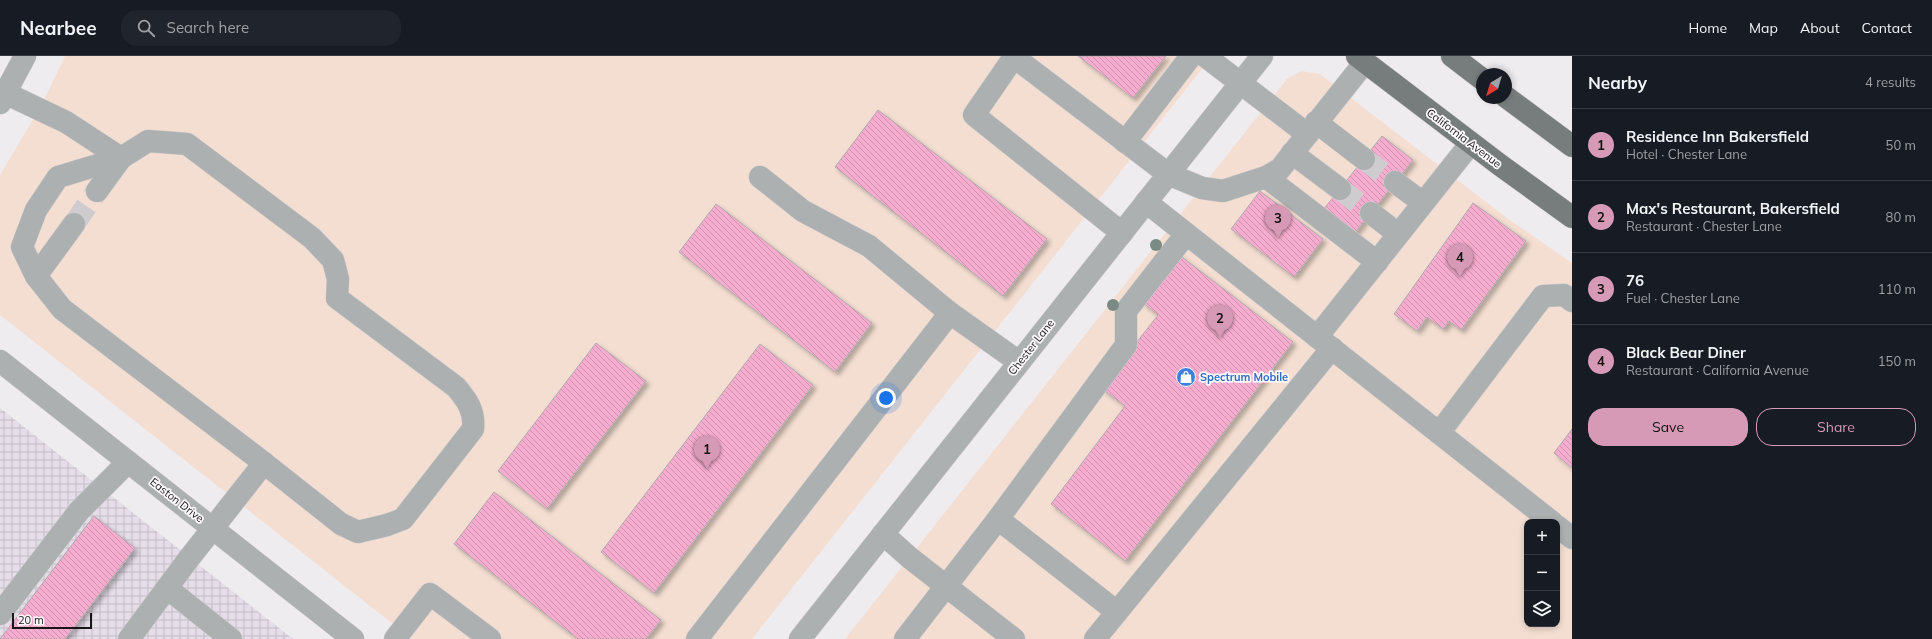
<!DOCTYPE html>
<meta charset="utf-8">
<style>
body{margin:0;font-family:Mulish,sans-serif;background:#20242c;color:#f1f3f6}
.controls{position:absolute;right:12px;bottom:12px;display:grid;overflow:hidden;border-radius:8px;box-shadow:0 2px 6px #0003}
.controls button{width:36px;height:36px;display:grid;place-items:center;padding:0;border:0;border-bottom:1px solid #363941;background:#171b24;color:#f1f3f6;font:20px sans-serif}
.compass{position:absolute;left:1476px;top:12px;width:36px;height:36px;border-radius:50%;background:#171b24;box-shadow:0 2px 6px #0003;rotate:218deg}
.scale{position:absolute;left:12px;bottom:10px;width:80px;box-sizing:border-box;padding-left:4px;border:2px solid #171618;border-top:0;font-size:11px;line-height:14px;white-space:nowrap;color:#171618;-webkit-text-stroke:3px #fcf9fd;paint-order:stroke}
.you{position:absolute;left:886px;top:342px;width:14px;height:14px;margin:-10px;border:3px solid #fff;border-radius:50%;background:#1a73e8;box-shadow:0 0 0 6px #1a73e833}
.badge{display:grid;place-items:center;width:26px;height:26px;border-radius:50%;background:#d69ab7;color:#111;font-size:13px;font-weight:700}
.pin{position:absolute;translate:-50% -33px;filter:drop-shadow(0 1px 2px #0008)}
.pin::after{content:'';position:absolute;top:21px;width:14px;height:12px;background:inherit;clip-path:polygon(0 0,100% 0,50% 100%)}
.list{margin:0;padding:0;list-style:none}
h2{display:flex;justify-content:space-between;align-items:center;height:52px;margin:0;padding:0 16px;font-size:17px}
h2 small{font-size:13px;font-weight:400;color:#9ea1a6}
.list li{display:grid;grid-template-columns:26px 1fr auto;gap:12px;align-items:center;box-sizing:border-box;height:72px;padding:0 16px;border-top:1px solid #363941}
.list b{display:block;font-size:15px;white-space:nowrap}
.list p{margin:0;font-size:13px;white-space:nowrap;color:#9ea1a6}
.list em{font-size:13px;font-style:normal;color:#9ea1a6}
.actions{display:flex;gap:8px;padding:12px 16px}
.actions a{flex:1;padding:9px 0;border:1px solid #d69ab7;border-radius:16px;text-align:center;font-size:14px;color:#d69ab7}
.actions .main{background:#d69ab7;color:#111}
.icon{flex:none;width:22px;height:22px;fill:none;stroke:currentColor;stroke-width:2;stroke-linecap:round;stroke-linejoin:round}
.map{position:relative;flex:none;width:1572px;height:583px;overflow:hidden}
header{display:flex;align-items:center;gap:24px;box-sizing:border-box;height:56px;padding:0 20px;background:#171b24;border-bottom:1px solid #363941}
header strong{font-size:19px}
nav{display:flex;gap:22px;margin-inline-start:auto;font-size:14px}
.search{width:280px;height:36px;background:#20242c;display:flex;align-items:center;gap:10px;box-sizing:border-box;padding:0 14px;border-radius:16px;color:#9ea1a6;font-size:15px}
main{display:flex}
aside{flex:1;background:#171b24}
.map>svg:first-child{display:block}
.commercial{fill:#f4ded1;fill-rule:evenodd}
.industrial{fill:url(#industrial-grid)}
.building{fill:url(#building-back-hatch);stroke:#b0abad;filter:url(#shadow)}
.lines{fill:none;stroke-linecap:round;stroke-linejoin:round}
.minor-tunnel{stroke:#cfccd0;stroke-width:22;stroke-dasharray:22 11;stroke-linecap:butt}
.minor-casing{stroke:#cccacd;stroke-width:23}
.major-casing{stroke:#cccacd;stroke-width:23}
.minor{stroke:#adb0b0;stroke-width:22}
.major{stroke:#777c7d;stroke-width:22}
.tree{fill:#798b84}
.labels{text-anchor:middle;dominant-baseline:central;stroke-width:3.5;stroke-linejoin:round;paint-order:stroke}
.street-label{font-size:11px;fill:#171618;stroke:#fcf9fd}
.shop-label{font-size:11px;font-weight:bold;fill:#366cbe;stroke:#fcf9fd;text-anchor:start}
</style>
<header>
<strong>Nearbee</strong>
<div class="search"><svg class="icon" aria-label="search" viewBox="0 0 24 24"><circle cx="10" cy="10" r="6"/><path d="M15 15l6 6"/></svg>Search here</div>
<nav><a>Home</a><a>Map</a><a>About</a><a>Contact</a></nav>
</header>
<main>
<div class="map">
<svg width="1572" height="583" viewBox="0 0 1572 583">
<defs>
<pattern id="industrial-grid" width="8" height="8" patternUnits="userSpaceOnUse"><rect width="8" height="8" fill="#e5dde8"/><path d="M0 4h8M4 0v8" fill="none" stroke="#c4bdc6"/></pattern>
<pattern id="building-back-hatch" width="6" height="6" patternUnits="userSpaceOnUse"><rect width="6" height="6" fill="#f6accf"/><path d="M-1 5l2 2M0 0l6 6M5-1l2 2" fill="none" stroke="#d293b1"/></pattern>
<filter id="shadow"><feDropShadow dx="3.5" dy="3.5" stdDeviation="2" flood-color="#0004"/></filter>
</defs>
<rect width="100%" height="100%" fill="#efecf0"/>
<g class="commercial">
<path d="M65 0H1212L752 583H412L0 259V119L41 50Z"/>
<path d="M1301 15 1320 18 1507 162 1572 207V583H845L1287 23ZM1527 466H1557V568H1527Z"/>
</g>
<path class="industrial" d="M0 352 293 583H0Z"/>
<g class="building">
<path d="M1078 0H1166L1133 42Z"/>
<path d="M878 54 1047 183 1003 240 835 111Z"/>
<path d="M1382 80 1413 104 1354 178 1323 154Z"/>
<path d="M1260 135 1323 183 1294 221 1231 173Z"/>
<path d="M1473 147 1526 185 1461 274 1449 265 1443 273 1427 261 1417 275 1394 258Z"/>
<path d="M716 148 872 267 835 316 679 196Z"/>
<path d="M1178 198 1293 286 1125 505 1051 448 1125 350 1101 332 1158 259 1142 246Z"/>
<path d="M596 287 646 325 547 453 498 415Z"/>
<path d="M760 288 813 329 654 537 601 496Z"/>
<path d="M1572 373V412L1554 397Z"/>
<path d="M494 436 661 564 646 583H578L454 488Z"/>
<path d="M94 460 135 492 65 583H0Z"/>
</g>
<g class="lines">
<g class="minor-tunnel">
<path d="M1364 103 1395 126"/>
<path d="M1340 133 1371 157"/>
<path d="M74 168 97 135"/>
</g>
<g class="minor-casing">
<g id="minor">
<path d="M1205 0 1307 78"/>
<path d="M5 37 66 66 121 102"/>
<path d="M0 47 25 0"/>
<path d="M1316 66 1364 103"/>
<path d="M148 85 187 88 312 182 333 204 338 223 337 242 456 331C467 344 475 355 473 373L403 463 387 469 358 476 341 468 264 407 62 253 36 220 22 191 36 154 58 121 121 102Z"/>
<path d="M1125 86 1191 0"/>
<path d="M1292 97 1340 133"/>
<path d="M760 121 803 155 869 190 950 257"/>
<path d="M1266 121 1377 206"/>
<path d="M1395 126 1423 147"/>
<path d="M97 135 121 102"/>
<path d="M1146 146 1552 466"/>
<path d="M1371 157 1398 178"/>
<path d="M1122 177 974 59 1014 1 1168 118 1202 132 1223 135 1266 121 1280 113 1365 6"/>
<path d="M36 220 74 168"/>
<path d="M1317 281 1471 87"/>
<path d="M0 305 353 583"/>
<path d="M1439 377 1543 240 1564 239 1572 245"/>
<path d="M998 463 1126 289V255L1186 178"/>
<path d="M1557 470 1572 482"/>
<path d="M883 478 910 502 1014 583"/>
<path d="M167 532 231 583"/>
<path d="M0 558 79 455 128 406"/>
<path d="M129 583 187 505 264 407"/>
<path d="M395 583 430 538 490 583"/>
<path d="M697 583 950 257 1019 306"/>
<path d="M800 583 1262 0"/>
<path d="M905 583 998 463 1117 556"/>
<path d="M1095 583 1332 292"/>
</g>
</g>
<g class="major-casing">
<g id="major">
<path d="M1357 0 1500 109 1572 161"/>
<path d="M1452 0 1482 23"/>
<path d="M1506 41 1572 90"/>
</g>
</g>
<use href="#minor" class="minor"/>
<use href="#major" class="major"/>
</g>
<g class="tree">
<circle cx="1156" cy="189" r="6"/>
<circle cx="1113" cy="249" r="6"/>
</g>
<defs>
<g id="shop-disc" transform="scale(1)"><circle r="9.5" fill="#3f7fe0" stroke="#fcf9fd"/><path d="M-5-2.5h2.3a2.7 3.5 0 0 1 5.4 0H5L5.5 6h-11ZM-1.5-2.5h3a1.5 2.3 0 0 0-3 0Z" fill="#fff"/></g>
</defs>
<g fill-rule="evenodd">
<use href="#shop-disc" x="1186" y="321"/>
</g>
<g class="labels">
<g class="street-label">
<text transform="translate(1464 82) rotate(37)">California Avenue</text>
<text transform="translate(1031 291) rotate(-52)">Chester Lane</text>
<text transform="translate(177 444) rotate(38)">Easton Drive</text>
</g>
<g class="shop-label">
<text x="1200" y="321">Spectrum Mobile</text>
</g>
</g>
</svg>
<div class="controls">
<button>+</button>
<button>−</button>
<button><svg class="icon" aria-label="layers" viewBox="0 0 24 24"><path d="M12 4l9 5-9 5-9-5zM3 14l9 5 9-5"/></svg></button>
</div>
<svg class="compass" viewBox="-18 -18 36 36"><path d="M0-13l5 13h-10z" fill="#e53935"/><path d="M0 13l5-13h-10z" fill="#9ea1a6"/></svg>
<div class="scale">20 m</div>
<div class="you"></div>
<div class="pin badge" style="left:707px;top:413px">1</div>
<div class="pin badge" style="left:1220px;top:282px">2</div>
<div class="pin badge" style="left:1278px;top:182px">3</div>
<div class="pin badge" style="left:1460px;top:221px">4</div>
</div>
<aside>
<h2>Nearby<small>4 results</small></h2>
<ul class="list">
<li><span class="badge">1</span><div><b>Residence Inn Bakersfield</b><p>Hotel · Chester Lane</p></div><em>50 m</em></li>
<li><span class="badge">2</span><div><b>Max's Restaurant, Bakersfield</b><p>Restaurant · Chester Lane</p></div><em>80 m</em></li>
<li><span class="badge">3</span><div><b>76</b><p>Fuel · Chester Lane</p></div><em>110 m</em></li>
<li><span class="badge">4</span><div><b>Black Bear Diner</b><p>Restaurant · California Avenue</p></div><em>150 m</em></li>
</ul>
<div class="actions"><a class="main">Save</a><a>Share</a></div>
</aside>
</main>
